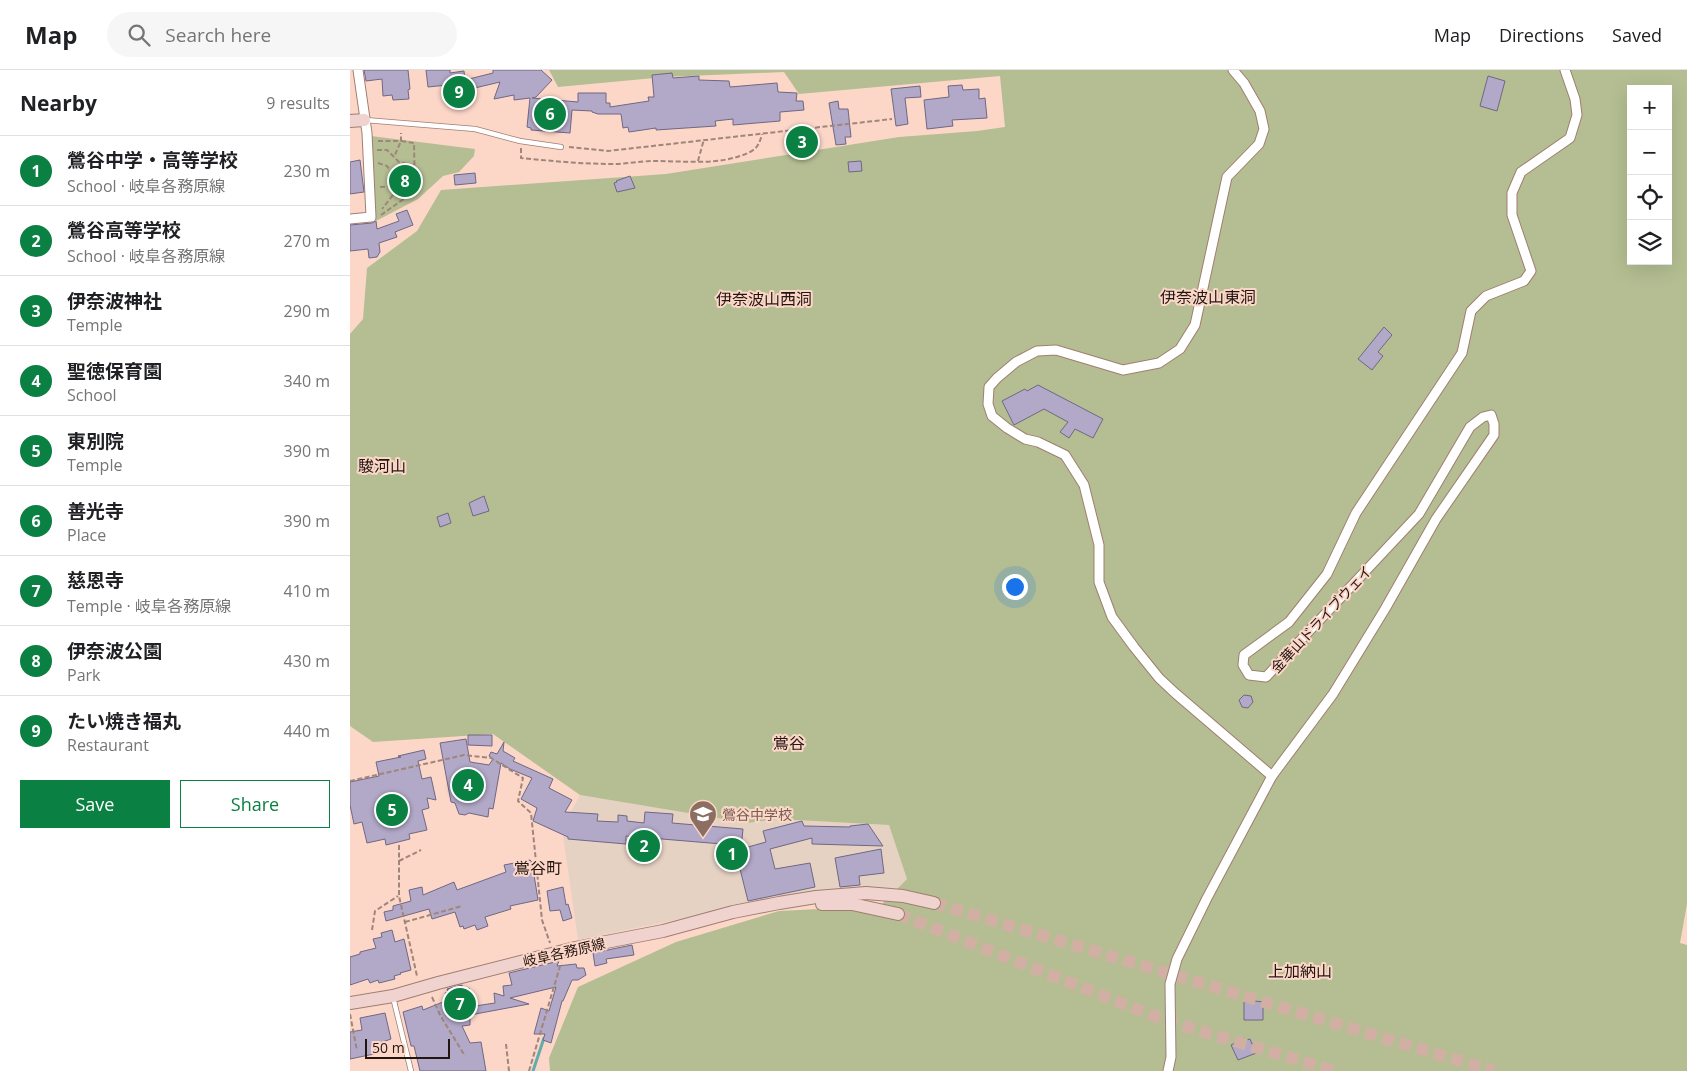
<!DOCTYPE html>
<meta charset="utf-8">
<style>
body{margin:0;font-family:"Open Sans","Noto Sans JP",sans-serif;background:#f6f6f6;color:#202124}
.controls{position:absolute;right:15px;top:15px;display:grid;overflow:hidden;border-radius:0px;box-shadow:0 5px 20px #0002}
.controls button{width:45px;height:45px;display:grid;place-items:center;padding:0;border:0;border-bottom:1px solid #e0e0e0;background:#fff;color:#202124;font:25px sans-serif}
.scale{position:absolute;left:15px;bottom:12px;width:85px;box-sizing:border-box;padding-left:5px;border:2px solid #231611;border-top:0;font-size:14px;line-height:18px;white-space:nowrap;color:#231611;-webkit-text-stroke:4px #fcd7c8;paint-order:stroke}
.you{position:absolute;left:664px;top:516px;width:18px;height:18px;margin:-12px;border:4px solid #fff;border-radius:50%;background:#1a73e8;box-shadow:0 0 0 8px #1a73e833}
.badge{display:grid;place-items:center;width:32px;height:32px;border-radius:50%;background:#0b8043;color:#fff;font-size:16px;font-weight:700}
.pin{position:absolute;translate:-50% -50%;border:2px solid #fff;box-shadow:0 1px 5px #0006}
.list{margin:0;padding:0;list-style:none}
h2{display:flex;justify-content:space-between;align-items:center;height:65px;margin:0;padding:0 20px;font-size:21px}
h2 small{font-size:16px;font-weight:400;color:#757577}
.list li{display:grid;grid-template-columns:32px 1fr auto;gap:15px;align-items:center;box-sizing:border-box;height:70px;padding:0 20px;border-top:1px solid #e0e0e0}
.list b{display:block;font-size:19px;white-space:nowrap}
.list p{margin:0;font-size:16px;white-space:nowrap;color:#757577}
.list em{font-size:16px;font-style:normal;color:#757577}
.actions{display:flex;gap:10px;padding:15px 20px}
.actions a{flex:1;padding:11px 0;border:1px solid #0b8043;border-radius:0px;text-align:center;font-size:18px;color:#0b8043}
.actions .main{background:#0b8043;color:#fff}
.icon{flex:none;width:28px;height:28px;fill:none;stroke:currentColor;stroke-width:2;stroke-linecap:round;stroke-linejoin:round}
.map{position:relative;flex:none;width:1337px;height:1001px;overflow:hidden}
header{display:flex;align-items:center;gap:30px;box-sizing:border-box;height:70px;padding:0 25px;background:#fff;border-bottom:1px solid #e0e0e0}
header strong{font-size:24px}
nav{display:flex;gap:28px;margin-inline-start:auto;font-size:18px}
.search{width:350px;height:45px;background:#f6f6f6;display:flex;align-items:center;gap:12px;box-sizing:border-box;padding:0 18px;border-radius:28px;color:#757577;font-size:19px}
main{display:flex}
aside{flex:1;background:#fff}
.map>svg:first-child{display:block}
.education{fill:#e6d2c3}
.green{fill:#b4be92;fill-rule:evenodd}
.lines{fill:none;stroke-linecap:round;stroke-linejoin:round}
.stream{stroke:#63abae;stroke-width:3}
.building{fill:#b2a8c7;stroke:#706784}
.secondary-tunnel{stroke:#d1b0a3;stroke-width:12;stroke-dasharray:12 6;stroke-linecap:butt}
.lane-casing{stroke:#a07e71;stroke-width:6}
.street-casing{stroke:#a07e71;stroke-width:11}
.secondary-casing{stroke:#a07e71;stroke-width:14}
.path{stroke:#a0857a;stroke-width:2;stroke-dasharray:5 2.5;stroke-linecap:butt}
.lane{stroke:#fff;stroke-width:4.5}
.street{stroke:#fff;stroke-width:9}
.secondary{stroke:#f0d3cf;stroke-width:12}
.labels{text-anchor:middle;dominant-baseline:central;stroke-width:4;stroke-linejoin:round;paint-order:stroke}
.street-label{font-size:14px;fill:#231611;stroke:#fcd7c8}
.education-label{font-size:14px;fill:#785e54;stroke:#fcd7c8;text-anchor:start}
.quarter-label{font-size:16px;fill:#231611;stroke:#fcd7c8}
</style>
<header>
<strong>Map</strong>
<div class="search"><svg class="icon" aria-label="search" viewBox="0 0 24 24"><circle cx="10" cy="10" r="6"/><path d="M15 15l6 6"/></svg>Search here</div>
<nav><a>Map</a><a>Directions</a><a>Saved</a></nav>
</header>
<main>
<aside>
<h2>Nearby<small>9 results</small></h2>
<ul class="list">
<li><span class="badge">1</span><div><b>鶯谷中学・高等学校</b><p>School · 岐阜各務原線</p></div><em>230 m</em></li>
<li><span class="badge">2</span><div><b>鶯谷高等学校</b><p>School · 岐阜各務原線</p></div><em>270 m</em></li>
<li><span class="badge">3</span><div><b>伊奈波神社</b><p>Temple</p></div><em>290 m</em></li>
<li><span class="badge">4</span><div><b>聖徳保育園</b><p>School</p></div><em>340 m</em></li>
<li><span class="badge">5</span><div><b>東別院</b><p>Temple</p></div><em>390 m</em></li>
<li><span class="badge">6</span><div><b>善光寺</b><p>Place</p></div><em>390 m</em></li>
<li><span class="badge">7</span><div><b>慈恩寺</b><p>Temple · 岐阜各務原線</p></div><em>410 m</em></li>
<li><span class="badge">8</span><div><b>伊奈波公園</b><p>Park</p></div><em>430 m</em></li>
<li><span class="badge">9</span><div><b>たい焼き福丸</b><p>Restaurant</p></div><em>440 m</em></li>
</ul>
<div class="actions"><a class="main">Save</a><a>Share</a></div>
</aside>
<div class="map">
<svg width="1337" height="1001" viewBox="0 0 1337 1001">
<rect width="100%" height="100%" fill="#fcd7c8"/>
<path class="education" d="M230 725 398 753 427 749 539 755 557 809 548 818 462 822 228 870 212 758Z"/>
<g class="green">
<path d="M199 0H1337V834L1330 873 1337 875V1001H200L199 988 228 917 326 872 429 841 530 836 557 809 539 755 427 749 398 753 230 725 143 664 23 672 0 656V264L13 249 17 198 67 161 91 120 316 104 549 67 627 61 655 57 650 6 449 24 434 2 315 7 208 17ZM1281 19H1318V191H1281Z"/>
<path d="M21 66 125 79 124 86 109 102 93 106 68 129 26 151Z"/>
</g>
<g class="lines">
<path class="stream" d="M183 1001 194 968"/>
</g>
<g class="building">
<path d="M14 0H58L60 19 58 20 59 29 43 30 42 25 33 26 32 9 16 11Z"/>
<path d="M76 0H100V3L114 1 115 10 143 3V0H191L202 10 186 27 182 28 228 32V23H256V33H260V37L299 31 298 27H304L302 5 322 3 323 8 349 6V10L379 11 380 17 427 13 428 22 447 23 446 31H453L454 40 430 42V51L383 55V49L365 51 366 56 306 60V58L279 62 278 57 273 58 271 44H248L242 42V41L222 40 220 63 181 60V58L177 57 180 28 164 30V25L144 29 150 12 108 22 107 14 78 17Z"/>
<path d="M1138 6 1155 11 1147 41 1130 36Z"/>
<path d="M612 15 613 20 629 19V29L635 28 637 48 602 50 603 56 577 59 574 30 599 27 598 16Z"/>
<path d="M570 16 571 27 555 28 558 54 546 56 541 19Z"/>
<path d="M488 31 489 39H498L501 67H495L496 74 486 75 479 33Z"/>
<path d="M10 90 14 122 0 124V92Z"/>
<path d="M511 91 512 101 499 102 498 92Z"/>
<path d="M125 103 126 113 105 115 104 105Z"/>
<path d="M280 106 285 118 267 122 264 113 267 112 266 111Z"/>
<path d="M57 140 63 155 45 162 47 167 29 173 30 182 27 187 19 188 18 179 0 181V155L22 153 26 151 27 159 49 151 46 144Z"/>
<path d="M1034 257 1042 265 1028 282 1033 286 1022 300 1008 289Z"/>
<path d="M688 315 753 349 743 368 725 359 719 368 710 362 718 352 694 339 664 355 652 331 675 319 677 321Z"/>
<path d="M134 426 139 441 123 446 119 433Z"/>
<path d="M98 443 101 453 90 457 87 447Z"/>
<path d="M894 625 901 626 903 632 898 638 892 637 889 630Z"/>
<path d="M118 665H142V676L118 675Z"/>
<path d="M116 669 120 692 139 695 143 689 139 686 141 682 147 684 154 672 153 681 165 688 163 691 203 709 199 718 222 730 215 742 248 744 247 751 268 752V745L277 746V751L294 753 295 742 323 744 322 753 393 759 391 779 416 772 413 761 452 751 454 756 500 757V756L518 754 533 776 462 774V768L420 779 425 799 460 793 465 817 398 831 384 775 276 766V774L218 769V767L183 751 187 738 171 729 182 708 160 699 151 693 143 739 139 738 138 747 119 743 115 745 109 744 105 733 101 732 90 673Z"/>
<path d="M74 680 76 689 68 691 72 709 81 707 86 730 77 728 79 738 72 740 77 760 59 764 60 769 36 775 35 769 17 773 12 752 4 754 0 735V712L29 706 26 692 51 687 48 686Z"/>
<path d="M531 779 534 803 509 806 510 815 490 817 485 788Z"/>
<path d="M180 790 182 792 188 830 160 836 161 839 135 847 138 856 127 860 125 855 114 859 113 856 110 857 105 842 82 849 79 839 36 851 34 842 43 840V836L61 831 59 820 72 817 73 825 104 812 107 820 156 802 154 795Z"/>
<path d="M213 817 216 835 218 834 222 848 213 851 210 840 200 841 197 821Z"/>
<path d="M42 860 45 872 54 869 61 900 50 903 51 904 44 906 45 909 29 913 28 910 20 913 18 909 0 915V887L10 884V882L26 878 23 869 32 867 31 863Z"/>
<path d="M282 875 284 885 256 889 257 893 245 896 243 883Z"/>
<path d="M209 891 207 896 226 894 227 898H234L236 905 228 910H222L213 931H212L201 973 193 970 195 964H184L191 938 199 941 206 917 160 928 179 934 120 945V955L112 956 120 973 131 972 136 1001H70L64 976H61L53 942 72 936 73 940 98 930 95 923 98 922 97 919 112 915 114 920 119 918 125 936 145 933 144 923 154 926 153 916 162 915 159 903Z"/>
<path d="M905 931 913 932V950H894V932Z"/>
<path d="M35 943 41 969 27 974 29 983 0 989V962L12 960 10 948Z"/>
<path d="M895 968 896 970 900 969 902 974 904 973 909 982 888 990 881 975Z"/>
</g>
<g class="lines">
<g class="secondary-tunnel">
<path d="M584 833 1144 1001"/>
<path d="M548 844 814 950 985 1001"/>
</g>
<g class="lane-casing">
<g id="lane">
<path d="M15 50 125 59 170 71 211 77"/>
<path d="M43 927 61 1001"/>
</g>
</g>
<g class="street-casing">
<g id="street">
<path d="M883 0 894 13 910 41 914 59 909 74 877 107 845 255 830 279 809 293 773 300 706 280 687 281 666 292 647 308 639 317 638 334 642 346 657 358 675 369 688 372 715 385 734 415 749 475V512L762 547 784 577 809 608 825 623 922 706"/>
<path d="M0 149 21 147 17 63 8 0"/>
<path d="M818 1001 821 987 820 914 827 889 857 828 922 706 983 624 1035 539 1086 449 1144 365V354L1141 345 1133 347 1120 357 1069 444 916 607 899 605 893 595 894 585 939 552 977 504 1006 443 1112 283 1121 241 1136 226 1174 211 1181 201 1162 145V123L1171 102 1220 68 1227 45 1225 29 1215 0"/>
</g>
</g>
<g class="secondary-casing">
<g id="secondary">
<path d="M0 51 14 50"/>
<path d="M472 834H502L548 844"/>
<path d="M0 933 43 926 88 913 225 878 313 861 383 842 429 833 466 827 516 823 553 826 584 833"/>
</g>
</g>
<g class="path">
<path d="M28 71H51V63"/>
<path d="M219 77 258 81 542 49"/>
<path d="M171 78V88C202 91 232 94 263 94 277 94 291 91 305 91 336 91 371 96 400 82 408 78 410 72 412 64"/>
<path d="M27 80H37L49 92 64 96"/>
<path d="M348 91 354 69"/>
<path d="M28 93 37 96 50 116 32 139"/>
<path d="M30 117 50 116"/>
<path d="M31 145 65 121 64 73 51 71 44 87"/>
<path d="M0 711 114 685 141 688 173 708 168 731 181 743 192 850 200 873"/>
<path d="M49 775V826L67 906"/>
<path d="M49 791 71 780"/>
<path d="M55 852 112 836"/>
<path d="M22 860 25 841 48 826"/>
<path d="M82 927 90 945 115 986"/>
<path d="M0 944 7 981"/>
<path d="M156 974 159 1001"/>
<path d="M179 1001 211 893"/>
</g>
<use href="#lane" class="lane"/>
<use href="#street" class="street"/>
<use href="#secondary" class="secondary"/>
</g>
<defs>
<g id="school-pin" transform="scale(1.4375)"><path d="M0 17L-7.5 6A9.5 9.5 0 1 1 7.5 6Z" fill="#8d6e63" stroke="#fcd7c8"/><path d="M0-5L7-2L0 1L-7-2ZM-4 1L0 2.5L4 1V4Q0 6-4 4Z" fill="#fff"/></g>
</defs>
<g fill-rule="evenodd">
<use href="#school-pin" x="353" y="744"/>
</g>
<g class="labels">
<g class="street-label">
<text transform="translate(971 549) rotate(-47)">金華山ドライブウェイ</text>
<text transform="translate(214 882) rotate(-13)">岐阜各務原線</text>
</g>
<g class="education-label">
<text x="372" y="744">鶯谷中学校</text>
</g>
<g class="quarter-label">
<text x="858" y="227">伊奈波山東洞</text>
<text x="414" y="229">伊奈波山西洞</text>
<text x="32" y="396">駿河山</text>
<text x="439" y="673">鴬谷</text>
<text x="188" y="798">鴬谷町</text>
<text x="950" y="901">上加納山</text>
</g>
</g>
</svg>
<div class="controls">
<button>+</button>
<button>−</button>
<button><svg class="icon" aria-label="locate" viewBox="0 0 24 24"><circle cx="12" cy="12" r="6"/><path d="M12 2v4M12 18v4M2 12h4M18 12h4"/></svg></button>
<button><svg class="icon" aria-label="layers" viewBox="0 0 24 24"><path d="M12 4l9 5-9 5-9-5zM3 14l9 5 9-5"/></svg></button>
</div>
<div class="scale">50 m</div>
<div class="you"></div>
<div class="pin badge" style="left:382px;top:784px">1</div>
<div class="pin badge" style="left:294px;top:776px">2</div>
<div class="pin badge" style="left:452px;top:72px">3</div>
<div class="pin badge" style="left:118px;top:715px">4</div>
<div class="pin badge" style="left:42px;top:740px">5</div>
<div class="pin badge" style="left:200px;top:44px">6</div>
<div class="pin badge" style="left:110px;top:934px">7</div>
<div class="pin badge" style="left:55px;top:111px">8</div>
<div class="pin badge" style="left:109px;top:22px">9</div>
</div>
</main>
